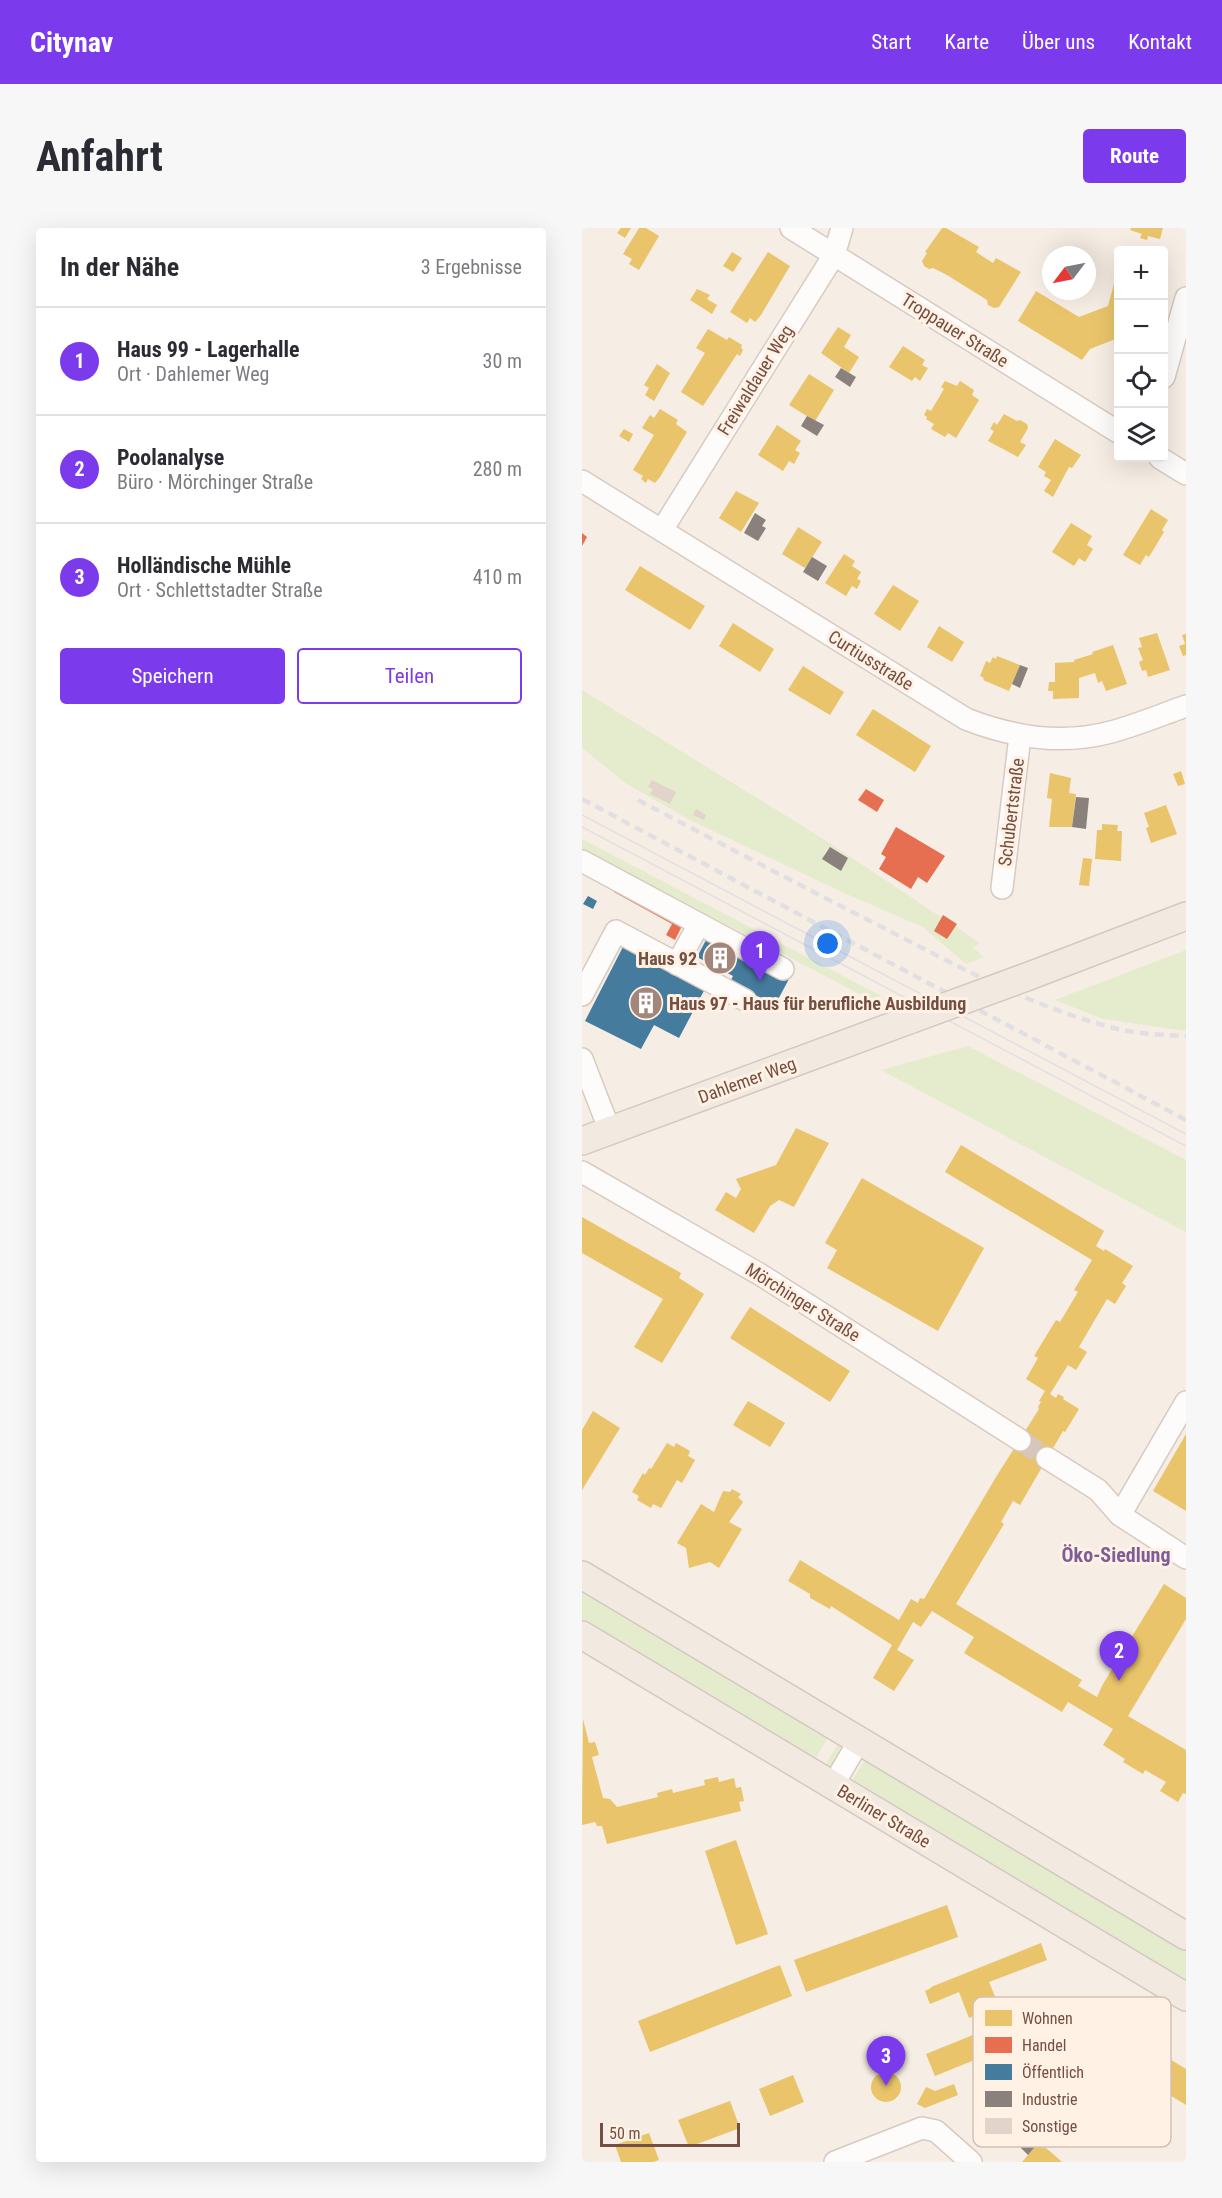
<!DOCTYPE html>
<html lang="de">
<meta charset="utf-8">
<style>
body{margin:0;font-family:"Roboto Condensed",sans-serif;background:#f7f7f7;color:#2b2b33}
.controls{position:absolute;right:18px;top:18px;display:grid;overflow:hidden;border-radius:6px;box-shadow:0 6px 24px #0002}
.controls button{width:54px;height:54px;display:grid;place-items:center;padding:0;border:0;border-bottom:2px solid #e1e1e2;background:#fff;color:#2b2b33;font:30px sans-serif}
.compass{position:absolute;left:460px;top:18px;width:54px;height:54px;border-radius:50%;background:#fff;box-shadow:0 6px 24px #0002;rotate:238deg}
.scale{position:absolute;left:18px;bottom:15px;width:140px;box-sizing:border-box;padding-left:6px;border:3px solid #754f43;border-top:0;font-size:16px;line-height:21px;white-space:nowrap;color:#754f43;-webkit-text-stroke:4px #fff1e4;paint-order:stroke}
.you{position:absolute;left:246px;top:716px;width:21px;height:21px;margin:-15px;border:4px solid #fff;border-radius:50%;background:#1a73e8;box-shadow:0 0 0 9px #1a73e833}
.badge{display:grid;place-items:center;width:39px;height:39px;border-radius:50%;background:#7c3aed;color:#fff;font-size:20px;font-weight:700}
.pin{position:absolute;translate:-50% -50px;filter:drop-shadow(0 2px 3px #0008)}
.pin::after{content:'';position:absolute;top:32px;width:21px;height:18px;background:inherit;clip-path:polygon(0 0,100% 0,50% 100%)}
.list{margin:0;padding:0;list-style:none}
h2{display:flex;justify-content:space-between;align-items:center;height:78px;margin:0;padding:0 24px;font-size:26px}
h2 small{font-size:20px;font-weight:400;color:#7c7c81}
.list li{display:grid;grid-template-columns:39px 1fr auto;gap:18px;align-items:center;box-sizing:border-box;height:108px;padding:0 24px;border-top:2px solid #e1e1e2}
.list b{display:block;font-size:22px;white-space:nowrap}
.list p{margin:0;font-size:20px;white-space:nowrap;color:#7c7c81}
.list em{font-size:20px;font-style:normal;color:#7c7c81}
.actions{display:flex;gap:12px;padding:18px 24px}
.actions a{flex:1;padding:14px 0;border:2px solid #7c3aed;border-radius:6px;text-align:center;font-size:21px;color:#7c3aed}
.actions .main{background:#7c3aed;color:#fff}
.icon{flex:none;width:33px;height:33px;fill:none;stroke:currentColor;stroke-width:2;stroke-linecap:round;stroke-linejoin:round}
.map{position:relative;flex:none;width:604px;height:1934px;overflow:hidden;border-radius:6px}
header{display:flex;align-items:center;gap:36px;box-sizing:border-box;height:84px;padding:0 30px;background:#7c3aed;color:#fff}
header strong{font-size:28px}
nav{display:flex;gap:33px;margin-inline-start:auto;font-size:21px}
.intro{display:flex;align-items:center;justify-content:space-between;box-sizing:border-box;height:144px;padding:0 36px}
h1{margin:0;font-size:42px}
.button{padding:15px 27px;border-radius:6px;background:#7c3aed;color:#fff;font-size:21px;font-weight:700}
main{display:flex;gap:36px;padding:0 36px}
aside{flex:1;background:#fff;border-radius:6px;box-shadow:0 6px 24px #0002}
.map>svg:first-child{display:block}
.green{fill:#e4eccd}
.homes{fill:#e9c46a}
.shops{fill:#e76f51}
.public{fill:#457b9d}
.industry{fill:#8a817c}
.building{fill:#e3d4cb}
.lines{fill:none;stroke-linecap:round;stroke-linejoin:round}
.minor-tunnel{stroke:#d6c6bc;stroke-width:21;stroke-dasharray:21 10;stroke-linecap:butt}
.minor-casing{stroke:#d7cac2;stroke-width:24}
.major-casing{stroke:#d5c8c2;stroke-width:30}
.minor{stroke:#fefcfb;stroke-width:21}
.major{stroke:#f2eae1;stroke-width:27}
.tram{stroke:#e2dfe3;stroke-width:1.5}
.rail{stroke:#e2dfe3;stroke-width:4.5;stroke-dasharray:9 6;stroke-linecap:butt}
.major-bridge-casing{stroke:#d5c8c2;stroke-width:30;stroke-linecap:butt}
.major-bridge{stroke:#f2eae1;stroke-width:27}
.labels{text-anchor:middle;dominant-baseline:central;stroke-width:6;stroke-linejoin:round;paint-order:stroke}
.street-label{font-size:18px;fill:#754f43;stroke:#fff1e4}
.poi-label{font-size:18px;font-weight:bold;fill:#754f43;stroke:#fff1e4;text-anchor:end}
.neighbourhood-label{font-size:20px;font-weight:bold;fill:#7e5e99;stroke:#fff1e4}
.key{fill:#fff1e4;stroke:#d6c0b4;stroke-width:1.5}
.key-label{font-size:16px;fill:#754f43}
</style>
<header>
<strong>Citynav</strong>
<nav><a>Start</a><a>Karte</a><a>Über uns</a><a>Kontakt</a></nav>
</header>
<div class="intro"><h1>Anfahrt</h1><a class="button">Route</a></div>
<main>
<aside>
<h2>In der Nähe<small>3 Ergebnisse</small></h2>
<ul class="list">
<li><span class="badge">1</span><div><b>Haus 99 - Lagerhalle</b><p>Ort · Dahlemer Weg</p></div><em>30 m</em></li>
<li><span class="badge">2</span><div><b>Poolanalyse</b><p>Büro · Mörchinger Straße</p></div><em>280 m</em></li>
<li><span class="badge">3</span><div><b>Holländische Mühle</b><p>Ort · Schlettstadter Straße</p></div><em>410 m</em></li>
</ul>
<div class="actions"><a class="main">Speichern</a><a>Teilen</a></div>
</aside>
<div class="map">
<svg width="604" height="1934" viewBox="0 0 604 1934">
<rect width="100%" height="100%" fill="#f6ede4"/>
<g class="green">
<path d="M0 462 243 612 398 715 391 720 402 729 384 736 341 699 262 665 104 590 42 554 0 520Z"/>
<path d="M0 611 299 768 289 772 0 621Z"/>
<path d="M604 722V803L521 791 473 772Z"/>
<path d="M386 818 604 932V1004L299 842Z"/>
<path d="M0 1357 249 1504 231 1535 0 1397Z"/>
<path d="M259 1510 265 1516 249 1543 241 1541Z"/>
<path d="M284 1530 604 1718V1758L269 1554Z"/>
</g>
<g class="homes">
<path d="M39 0H49L43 10 35 5Z"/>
<path d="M57 0H64L77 8 57 42 47 36 50 31 41 26Z"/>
<path d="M360 0H364L397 19 394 24 411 35 414 30 439 44 417 79 412 80 406 77 405 72 365 47 351 40 347 41 342 38 340 33 345 25 343 24Z"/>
<path d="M549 0H581L578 11 566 8 565 12 558 10 560 6 548 2Z"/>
<path d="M150 24 160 30 151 44 141 38Z"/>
<path d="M186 24 208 38 179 87 173 94 168 90 165 95 148 84Z"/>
<path d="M536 41V110L508 121 500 132 436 93 454 63 497 89 526 78Z"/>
<path d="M115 61 128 67 125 71 135 77 130 86 108 72Z"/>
<path d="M256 99 269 107 262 119 277 129 267 145 239 125Z"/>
<path d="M126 101 145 112 147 109 160 117 159 120 161 122 158 128 155 126 121 178 99 164 123 125 114 120Z"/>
<path d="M321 118 343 132 340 137 346 140 338 153 333 149 330 153 307 139Z"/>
<path d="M75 136 88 145 72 173 63 167 67 160 62 157Z"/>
<path d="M227 146 252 162 233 193 207 177Z"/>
<path d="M363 153 375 158 378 153 392 162 390 167 397 172 374 210 366 205 363 209 349 201 352 196 344 191 345 189 342 187 345 181 349 183 362 161 359 159Z"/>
<path d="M78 181 96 192 94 196 105 204 78 249 73 255 66 251 64 255 59 251 61 248 51 242 72 207 60 200 68 187 72 190Z"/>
<path d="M422 186 435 193 438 192 445 196 446 200 438 214 444 217 436 229 406 213 412 203 408 201 412 194 415 197Z"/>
<path d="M195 197 219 213 213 222 218 225 212 236 207 233 201 243 176 227Z"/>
<path d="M42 201 51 206 47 214 37 208Z"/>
<path d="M473 211 499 227 490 240 487 239 471 269 462 263 469 252 462 248 464 244 456 239Z"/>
<path d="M154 263 177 275 159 304 137 290Z"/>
<path d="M569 281 586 292 580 302 582 304 567 329 564 327 558 337 541 327Z"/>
<path d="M489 295 510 308 505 317 511 321 503 334 497 330 492 338 470 324Z"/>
<path d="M216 299 240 314 223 340 200 326Z"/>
<path d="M262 326 273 333 270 338 279 344 275 351 279 353 275 361 270 358 264 368 243 355Z"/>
<path d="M58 338 123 378 108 402 43 362Z"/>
<path d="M311 357 337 373 318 403 292 386Z"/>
<path d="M151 395 192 421 178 444 137 418Z"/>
<path d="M357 398 382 414 370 434 345 419Z"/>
<path d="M575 405 588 442 566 449 564 442 560 443 557 434 561 432 556 420 560 419 557 410Z"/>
<path d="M604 406V427L601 428 597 418 603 416 600 407Z"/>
<path d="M531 417 545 456 524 463 520 453 516 455 513 445 497 450V470L471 471V463H466L467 454H473V435L492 434V432L511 426 510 424Z"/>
<path d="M415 428 438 437 427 463 401 452 402 450 398 448 404 433 408 435 411 429 414 431Z"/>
<path d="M221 438 262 464 248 487 206 462Z"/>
<path d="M291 481 349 518 333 544 274 507Z"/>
<path d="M599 543 603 556 596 558 591 546Z"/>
<path d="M468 545 489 550 487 565 494 566 490 599H467L470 571 465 570Z"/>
<path d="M584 577 595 606 569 615 564 600 567 599 562 585Z"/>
<path d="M520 596 536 597 535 603H540L539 633 513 631 515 602H520Z"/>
<path d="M501 630 510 631 507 658 497 657Z"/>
<path d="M214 900 247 915 212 979 197 972 188 978 172 1005 133 982 144 964 154 970 159 961 154 951 194 937Z"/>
<path d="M379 917 522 1003 514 1018 522 1023 523 1021 551 1038 540 1055 544 1058 533 1076 525 1071 497 1119 505 1124 494 1142 486 1137 468 1166 474 1170 476 1166 482 1169 481 1171 497 1181 483 1204 481 1203 438 1277 431 1273 419 1294 422 1296 374 1376 500 1452 496 1458 515 1469 521 1456 582 1356 604 1370V1391L546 1488 604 1522V1566L601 1565 596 1574 578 1563 584 1554 563 1542 561 1546 541 1534 543 1531 521 1517 531 1501 486 1474 480 1484 382 1425 392 1409 350 1383 339 1399 331 1394 315 1422 332 1432 312 1463 291 1450 310 1417 249 1378 248 1381 228 1370V1366L206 1353 218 1332 317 1392 329 1371 336 1375 338 1370 342 1371 414 1249 457 1181 456 1179 459 1174 457 1173 463 1163 444 1151 456 1130 452 1128 474 1092 478 1094 496 1064 492 1062 510 1032 363 944Z"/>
<path d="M280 950 402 1020 356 1103 245 1040 255 1022 243 1015Z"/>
<path d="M0 989 99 1045 97 1050 122 1066 80 1135 52 1119 81 1071 0 1025Z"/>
<path d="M168 1079 268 1143 248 1174 148 1110Z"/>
<path d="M166 1173 203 1195 188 1219 151 1197Z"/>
<path d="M11 1183 38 1200 0 1262V1202Z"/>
<path d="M604 1206V1283L571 1263Z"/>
<path d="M85 1215 92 1219 94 1215 108 1223 106 1228 113 1232 100 1255 95 1252 79 1280 71 1276 69 1280 55 1272 57 1268 50 1264 61 1245 63 1247 67 1240 69 1241Z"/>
<path d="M150 1261 159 1266 156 1269 161 1274 147 1294 160 1301 137 1340 128 1334 107 1340 104 1320 95 1315 119 1276 132 1284 141 1263 148 1264Z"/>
<path d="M1 1491 7 1515 13 1514 17 1527 10 1529 21 1570 28 1571 35 1579 76 1569 75 1565 90 1561 91 1565 123 1557 122 1552 136 1549 137 1554 152 1550 154 1560 159 1559 162 1573 157 1574 159 1583 25 1616 20 1598H15L13 1594 0 1597Z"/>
<path d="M154 1612 186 1706 154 1717 123 1623Z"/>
<path d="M365 1677 376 1709 224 1764 212 1732Z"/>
<path d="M459 1715 465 1732 407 1754 417 1778 387 1790 377 1764 348 1776 343 1763 349 1760V1759Z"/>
<path d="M198 1737 210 1768 68 1824 56 1793Z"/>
<path d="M423 1794 432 1816 353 1848 344 1826Z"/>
<path d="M563 1816 604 1841V1877L586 1866 584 1869 574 1863 576 1860 552 1846 550 1849 545 1846Z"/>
<circle cx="304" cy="1859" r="15"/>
<path d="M211 1847 222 1874 188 1888 177 1861Z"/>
<path d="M372 1856 376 1867 343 1880 335 1876 344 1859 353 1863Z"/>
<path d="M148 1873 158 1900 107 1919 96 1892Z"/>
<path d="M67 1905 77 1932 71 1934H39L33 1917Z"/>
<path d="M457 1914 471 1926 480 1934H440Z"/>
</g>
<g class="shops">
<path d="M0 305 5 309 0 318Z"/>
<path d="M284 561 302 572 295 584 276 572Z"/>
<path d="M314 599 363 628 345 655 336 649 329 661 297 641 304 629 299 626Z"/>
<path d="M37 654 104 690 93 712 84 707 90 696 32 664Z"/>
<path d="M361 687 375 696 365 711 352 703Z"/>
</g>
<g class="public">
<path d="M6 668 15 673 11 681 1 676Z"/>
<path d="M124 712 160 732 162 728 207 751 193 777 148 754 151 748 115 729Z"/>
<path d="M44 713 125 757 97 810 72 797 59 821 3 793Z"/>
</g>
<g class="industry">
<path d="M259 140 274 149 268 159 253 149Z"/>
<path d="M225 188 242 197 235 208 219 198Z"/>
<path d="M173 285 184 292 180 298 184 300 176 313 162 305Z"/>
<path d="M230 329 245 338 236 353 221 344Z"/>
<path d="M438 437 446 440 438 460 430 456Z"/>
<path d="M494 569 507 570 504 601 490 599Z"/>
<path d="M248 619 266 630 259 643 240 631Z"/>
<path d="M437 1897 457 1914 446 1927 427 1908Z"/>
</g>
<g class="building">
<path d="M70 552 94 564 88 576 68 566 71 561 66 559Z"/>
<path d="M114 581 124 587 122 592 111 587Z"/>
</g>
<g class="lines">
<path class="minor-tunnel" d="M438 1212 465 1230"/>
<g class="minor-casing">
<g id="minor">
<path d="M209 0 536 204"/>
<path d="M582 149 604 70"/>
<path d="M578 230 604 246"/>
<path d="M0 253 384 491C430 509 481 517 529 504 555 497 579 487 604 478"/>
<path d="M80 302 252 27 260 0"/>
<path d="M0 633 201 741"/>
<path d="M420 660 438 508"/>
<path d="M95 736 117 696"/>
<path d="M0 767 34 703 163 772"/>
<path d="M0 831 28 903"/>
<path d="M0 944 179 1047 438 1212"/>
<path d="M465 1230 516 1262 538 1287 604 1330"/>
<path d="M538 1287 604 1174"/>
<path d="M251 1557 277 1513"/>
<path d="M253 1934 340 1900 354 1903 389 1934"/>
</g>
</g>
<g class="major-casing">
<g id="major">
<path d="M447 748 604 688"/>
<path d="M0 913 330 791"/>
<path d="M0 1347 604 1708"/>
<path d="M0 1407 604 1769"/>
</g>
</g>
<use href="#minor" class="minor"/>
<use href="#major" class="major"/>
<g class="tram">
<path d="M0 587 604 906"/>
<path d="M0 599 604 918"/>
</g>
<g class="rail">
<path d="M0 571 604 892"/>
<path d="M56 572C136 614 217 657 298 698 373 737 450 779 532 800 555 806 580 807 604 808"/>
</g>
<g class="major-bridge-casing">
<path id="major-bridge" d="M330 791 447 748"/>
</g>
<use href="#major-bridge" class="major-bridge"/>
</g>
<defs>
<g id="building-disc" transform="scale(1.725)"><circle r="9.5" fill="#a2867b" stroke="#fff1e4"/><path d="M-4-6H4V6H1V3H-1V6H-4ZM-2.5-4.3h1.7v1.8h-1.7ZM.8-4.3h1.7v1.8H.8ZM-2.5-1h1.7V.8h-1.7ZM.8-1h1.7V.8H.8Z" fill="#fff"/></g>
</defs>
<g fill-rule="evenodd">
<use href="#building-disc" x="138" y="730"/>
<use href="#building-disc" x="64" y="775"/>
</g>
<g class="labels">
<g class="street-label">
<text transform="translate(373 102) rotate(32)">Troppauer Straße</text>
<text transform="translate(173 152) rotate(-58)">Freiwaldauer Weg</text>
<text transform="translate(289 432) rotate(32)">Curtiusstraße</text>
<text transform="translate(429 584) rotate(-83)">Schubertstraße</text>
<text transform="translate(165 852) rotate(-20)">Dahlemer Weg</text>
<text transform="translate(221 1074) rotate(32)">Mörchinger Straße</text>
<text transform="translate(302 1588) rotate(31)">Berliner Straße</text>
</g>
<g class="poi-label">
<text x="115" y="730">Haus 92</text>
<text x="87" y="775" text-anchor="start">Haus 97 - Haus für berufliche Ausbildung</text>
</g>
<g class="neighbourhood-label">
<text x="534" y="1327">Öko-Siedlung</text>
</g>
</g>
<rect x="391" y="1769" width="198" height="150" rx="9" class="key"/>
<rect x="403" y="1782" width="27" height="16" fill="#e9c46a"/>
<rect x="403" y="1809" width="27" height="16" fill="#e76f51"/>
<rect x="403" y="1836" width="27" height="16" fill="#457b9d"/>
<rect x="403" y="1863" width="27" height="16" fill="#8a817c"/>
<rect x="403" y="1890" width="27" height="16" fill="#e3d4cb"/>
<g class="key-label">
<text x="440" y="1796">Wohnen</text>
<text x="440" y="1823">Handel</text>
<text x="440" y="1850">Öffentlich</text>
<text x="440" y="1877">Industrie</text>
<text x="440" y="1904">Sonstige</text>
</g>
</svg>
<div class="controls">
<button>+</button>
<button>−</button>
<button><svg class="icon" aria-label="locate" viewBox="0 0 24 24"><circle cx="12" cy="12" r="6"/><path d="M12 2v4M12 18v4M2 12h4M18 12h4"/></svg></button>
<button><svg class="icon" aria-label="layers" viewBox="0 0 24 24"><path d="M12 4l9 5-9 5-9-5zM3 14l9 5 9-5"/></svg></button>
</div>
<svg class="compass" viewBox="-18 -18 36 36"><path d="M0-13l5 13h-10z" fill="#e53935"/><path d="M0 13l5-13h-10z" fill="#7c7c81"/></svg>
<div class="scale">50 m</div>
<div class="you"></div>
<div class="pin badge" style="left:178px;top:753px">1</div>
<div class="pin badge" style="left:537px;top:1453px">2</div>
<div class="pin badge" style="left:304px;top:1858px">3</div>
</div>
</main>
